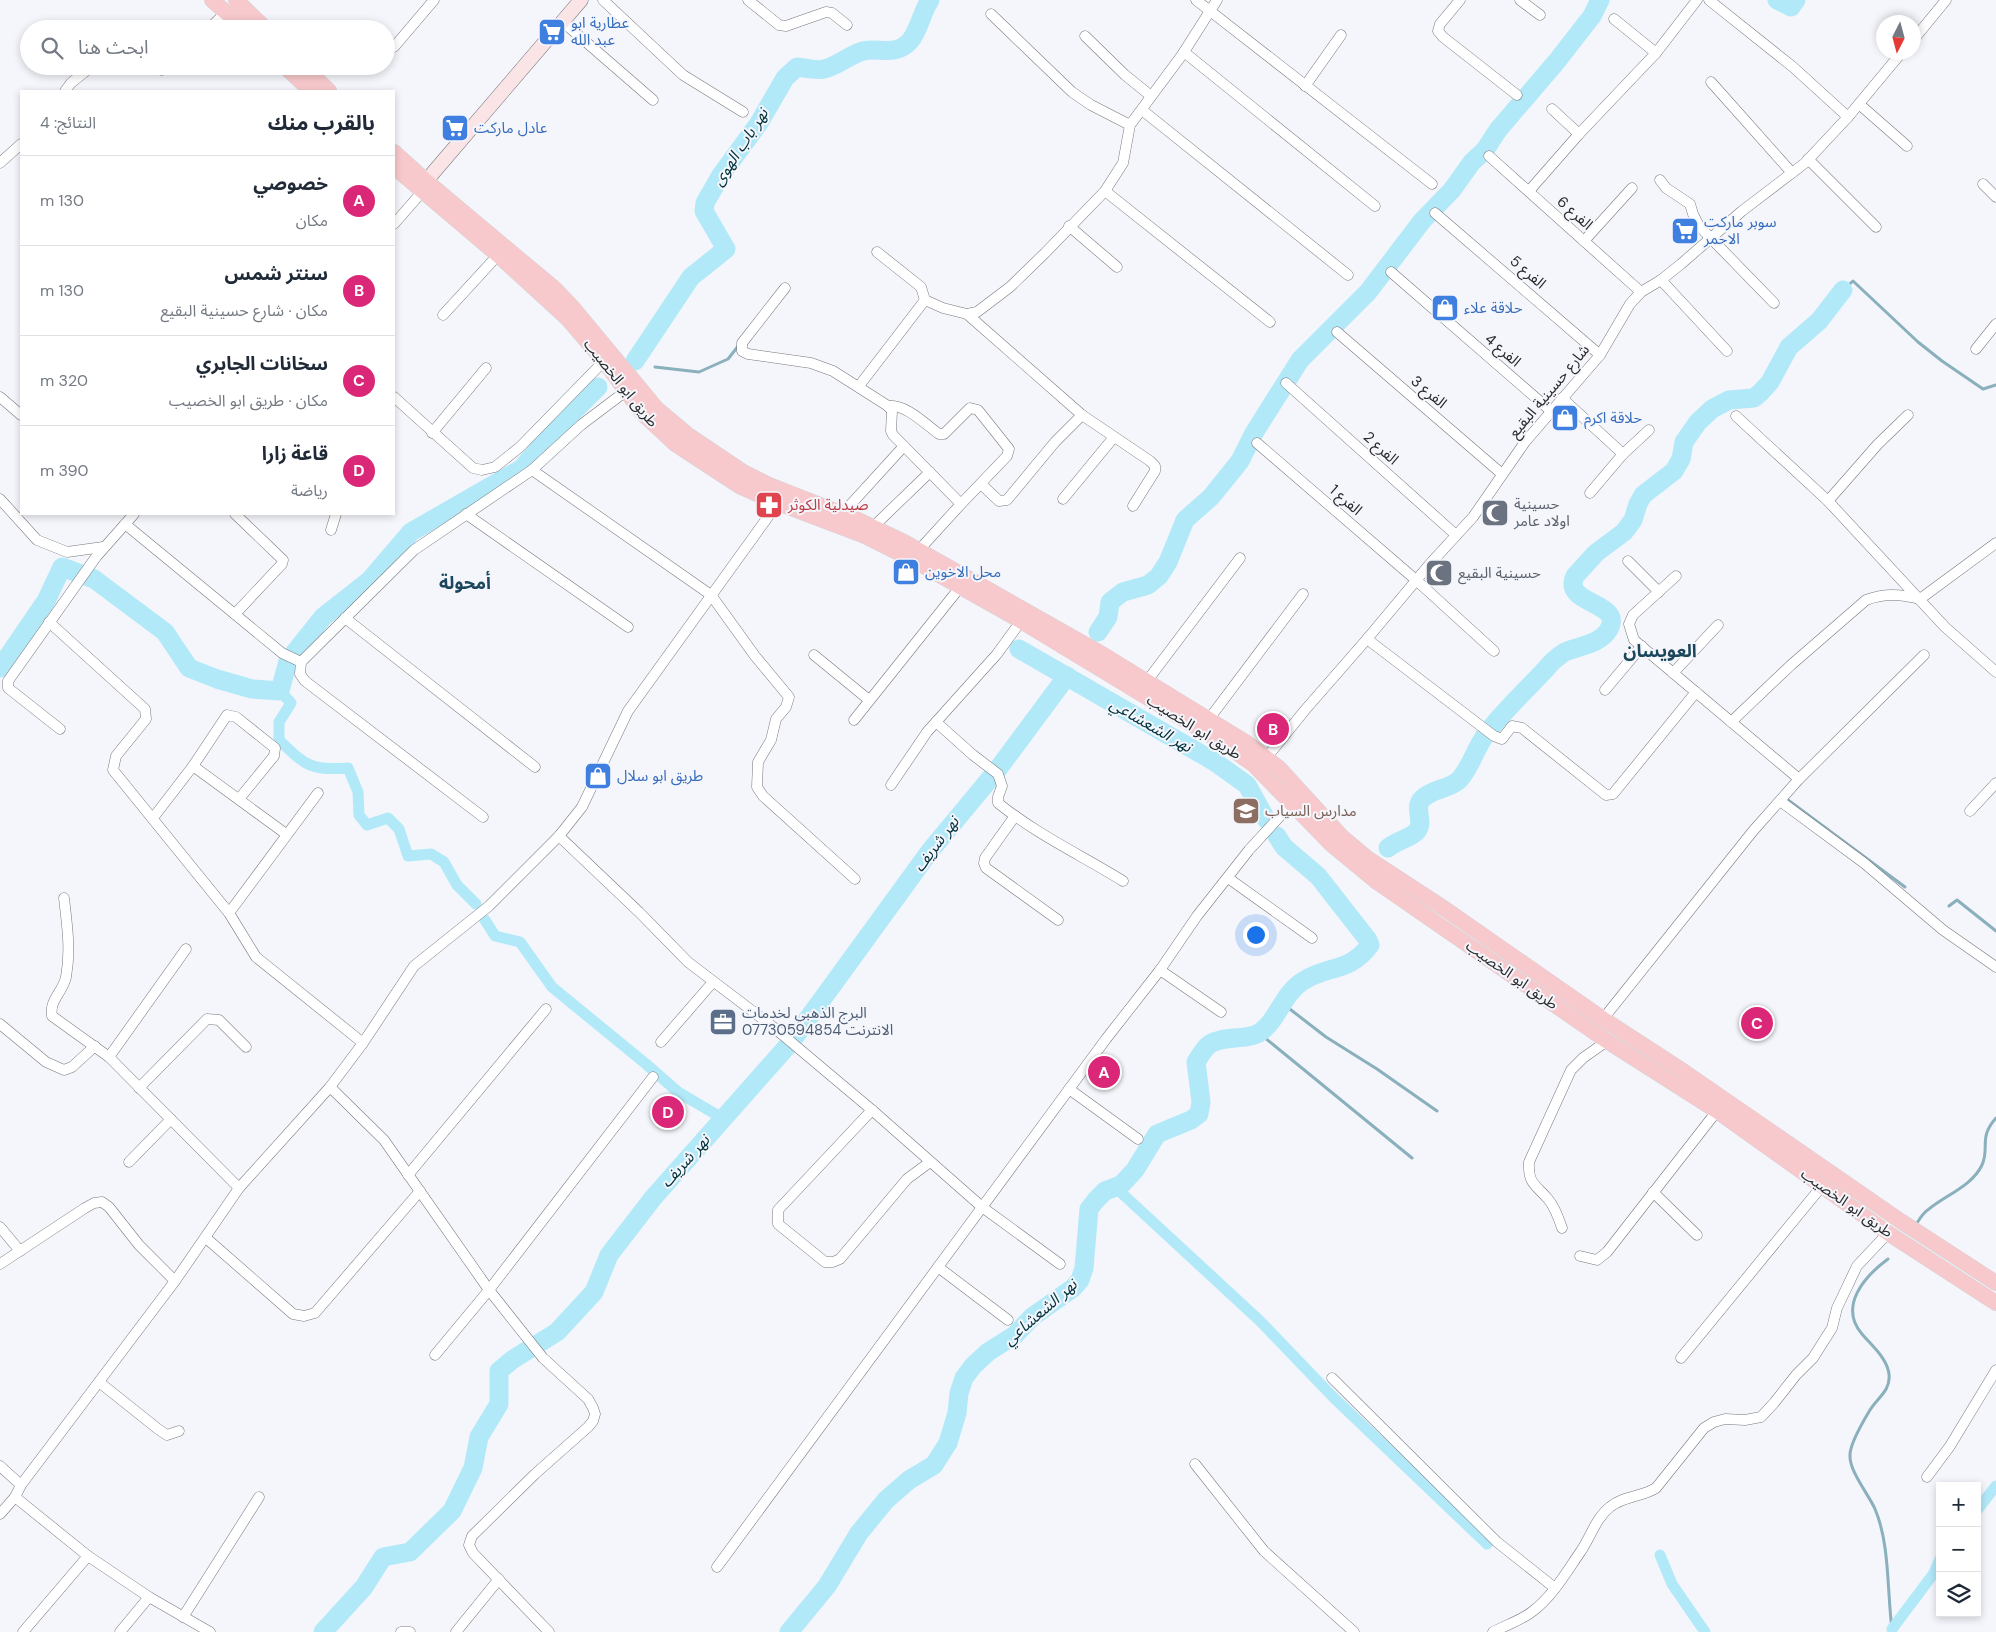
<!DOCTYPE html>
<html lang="ar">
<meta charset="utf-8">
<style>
body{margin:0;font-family:"DM Sans","Noto Sans Arabic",sans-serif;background:#f2f2f3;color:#1f2937;direction:rtl}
.controls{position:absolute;right:15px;bottom:15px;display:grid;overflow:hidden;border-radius:0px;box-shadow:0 2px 8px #0003}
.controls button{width:45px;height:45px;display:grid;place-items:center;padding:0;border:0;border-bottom:1px solid #e0e1e3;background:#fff;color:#1f2937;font:25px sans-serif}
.compass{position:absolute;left:1876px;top:15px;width:45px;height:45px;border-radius:50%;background:#fff;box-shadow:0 2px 8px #0003;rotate:186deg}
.you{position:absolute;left:1255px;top:934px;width:18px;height:18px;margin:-12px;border:4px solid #fff;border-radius:50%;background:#1a73e8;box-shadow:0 0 0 8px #1a73e833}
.badge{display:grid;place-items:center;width:32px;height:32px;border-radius:50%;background:#db2777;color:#fff;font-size:16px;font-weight:700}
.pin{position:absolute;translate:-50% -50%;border:2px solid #fff;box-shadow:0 1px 5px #0006}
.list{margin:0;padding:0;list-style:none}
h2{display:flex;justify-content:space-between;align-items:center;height:65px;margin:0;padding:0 20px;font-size:21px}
h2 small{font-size:16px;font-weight:400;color:#747a83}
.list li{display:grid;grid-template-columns:32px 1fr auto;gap:15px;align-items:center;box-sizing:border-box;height:90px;padding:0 20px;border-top:1px solid #e0e1e3}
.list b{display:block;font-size:19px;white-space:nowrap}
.list p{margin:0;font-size:16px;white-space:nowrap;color:#747a83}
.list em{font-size:16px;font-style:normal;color:#747a83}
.icon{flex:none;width:28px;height:28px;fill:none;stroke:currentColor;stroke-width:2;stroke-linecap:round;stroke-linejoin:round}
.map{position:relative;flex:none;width:1996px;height:1632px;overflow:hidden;direction:ltr}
.search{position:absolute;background:#fff;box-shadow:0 2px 8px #0003;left:20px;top:20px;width:375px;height:55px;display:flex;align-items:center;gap:12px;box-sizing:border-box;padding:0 18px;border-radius:28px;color:#747a83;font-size:19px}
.panel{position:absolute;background:#fff;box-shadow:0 2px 8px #0003;left:20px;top:90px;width:375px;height:425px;border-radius:0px;direction:rtl}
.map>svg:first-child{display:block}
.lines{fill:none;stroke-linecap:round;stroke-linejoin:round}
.stream{stroke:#89b0bc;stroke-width:3}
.canal{stroke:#b2e9f9;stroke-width:11}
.river{stroke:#b2e9f9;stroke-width:19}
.street-casing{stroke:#76787c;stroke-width:11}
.secondary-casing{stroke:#76787c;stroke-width:15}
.primary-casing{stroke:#d4d4d5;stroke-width:16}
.street{stroke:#fff;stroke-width:10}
.secondary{stroke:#fbe4e6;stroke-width:14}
.primary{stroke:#f8c9cc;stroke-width:15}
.labels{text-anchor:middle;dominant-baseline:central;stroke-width:4;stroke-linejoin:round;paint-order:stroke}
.shop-label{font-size:15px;fill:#366cbe;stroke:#f4f6fb;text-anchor:start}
.street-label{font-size:15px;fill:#292a2c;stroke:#f4f6fb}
.worship-label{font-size:15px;fill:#5b616d;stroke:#f4f6fb;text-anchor:start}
.health-label{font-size:15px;fill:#be3a42;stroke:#f4f6fb;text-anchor:start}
.education-label{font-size:15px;fill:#785e54;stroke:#f4f6fb;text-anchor:start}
.service-label{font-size:15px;fill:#4e5e75;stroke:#f4f6fb;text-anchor:start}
.water-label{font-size:16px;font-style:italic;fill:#00333e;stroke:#f4f6fb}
.quarter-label{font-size:18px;font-weight:bold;fill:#1b465b;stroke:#f4f6fb}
</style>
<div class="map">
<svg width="1996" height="1632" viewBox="0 0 1996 1632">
<rect width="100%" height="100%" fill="#f4f6fb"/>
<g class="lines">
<g class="stream">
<path d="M1843 290 1853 281 1918 342 1942 361 1983 389 1996 385"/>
<path d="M655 367 699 372 728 359 739 345"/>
<path d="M1784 797 1905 887"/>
<path d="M1949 906 1957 900 1996 931"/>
<path d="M1282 1003 1326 1037 1377 1069 1437 1111"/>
<path d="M1259 1033 1412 1158"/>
<path d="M1917 1223C1920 1218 1924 1212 1929 1209 1946 1195 1972 1186 1982 1165 1990 1148 1978 1138 1996 1118"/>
<path d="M1888 1259C1865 1276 1838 1306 1862 1334 1872 1346 1887 1358 1889 1374 1891 1391 1877 1398 1870 1410 1864 1420 1850 1443 1850 1455 1849 1471 1869 1495 1875 1509 1890 1544 1887 1592 1892 1629L1891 1632"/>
</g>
<g class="canal">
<path d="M280 691 291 703 279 722V740C305 765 310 771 348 768L358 792 359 815 367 825 388 818 399 829 408 856 431 854 444 862 457 885 476 904"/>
<path d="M485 920 495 936 520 942 552 987 646 1064 678 1092 722 1118"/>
<path d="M1115 1187 1260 1321 1333 1397 1487 1544"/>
<path d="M1977 1510 1996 1486"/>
<path d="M1660 1555 1672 1584 1705 1632"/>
<path d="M1892 1629 1934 1573 1940 1559"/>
</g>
<g class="river">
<path d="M1777 0 1791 7 1796 0"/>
<path d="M635 361 691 277 726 249 704 211 705 203 721 175 759 123 785 78 797 67C805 68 817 71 824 69 838 66 849 55 863 51 880 47 895 57 910 41 920 29 921 13 930 0"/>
<path d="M1098 632 1108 617 1110 602 1123 592 1148 585 1159 576 1168 562 1185 520 1211 497 1240 461 1254 433 1300 360 1368 292 1422 221 1452 190 1472 162 1485 150 1498 130 1557 61 1592 16 1600 0"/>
<path d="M1019 649 1215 762 1247 785 1266 819"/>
<path d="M0 668 46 601 62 567 94 579 165 632 189 668 217 679 252 689 280 691 288 661 323 617 370 580 411 532 521 469 559 426 598 387"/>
<path d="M1388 848C1396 841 1411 838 1417 831 1425 821 1413 808 1422 799 1433 788 1448 790 1459 780 1471 767 1475 749 1486 734 1506 708 1531 686 1553 661 1557 658 1561 654 1565 652 1579 646 1601 644 1609 629 1624 601 1561 605 1575 576L1596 553 1624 532 1633 520 1638 504 1643 495 1674 471 1681 459 1684 442 1698 422 1712 409 1729 400 1754 398 1761 392 1770 382 1789 347 1819 321 1843 290"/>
<path d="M323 1632 364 1587 383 1557 410 1552 452 1511 473 1468 479 1437 499 1404V1371L512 1360 557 1332 594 1292 609 1255 653 1198 791 1042 930 851 998 769 1067 676"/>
<path d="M789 1632 827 1586 859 1533 886 1500 909 1480 934 1465 948 1443 957 1413 959 1393 964 1378 973 1366 988 1352 1015 1335 1032 1317 1073 1288 1080 1280 1084 1268 1089 1209 1096 1200 1105 1191 1121 1185 1135 1170 1157 1134 1191 1120 1199 1114 1201 1102 1196 1062C1200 1056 1204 1048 1210 1044 1224 1035 1245 1041 1259 1033 1278 1021 1282 994 1303 981 1328 965 1349 973 1370 945L1368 940 1318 876 1284 847 1277 836"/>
</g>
<g class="street-casing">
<g id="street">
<path d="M603 0 683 75 743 112"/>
<path d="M748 0 779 25 786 26 826 12 832 13 847 25"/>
<path d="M1196 0 1432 184"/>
<path d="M1460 0 1440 24 1438 31 1443 37 1517 95"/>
<path d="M1520 0 1540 15"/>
<path d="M1709 0 1793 67 1848 117"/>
<path d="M991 14 1072 92 1091 105 1130 125"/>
<path d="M1614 19 1656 53"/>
<path d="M563 22 653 100"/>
<path d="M209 29 226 12"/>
<path d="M1085 36 1125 75 1151 96"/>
<path d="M1914 39 1946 0"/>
<path d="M394 47 434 0"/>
<path d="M1184 52 1375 206"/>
<path d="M151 66 162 70 171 66"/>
<path d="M1711 82 1792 173"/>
<path d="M1305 86 1341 35"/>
<path d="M65 91 71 83 92 66"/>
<path d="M1859 104 1907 146"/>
<path d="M1552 109 1579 134"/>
<path d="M1142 110 1348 275"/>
<path d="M1489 156 1641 292"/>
<path d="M1808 159 1876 227"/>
<path d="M0 163 21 144"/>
<path d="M1660 180 1666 188 1690 204 1693 214 1699 226 1774 303"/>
<path d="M1983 184 1996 197"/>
<path d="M1105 191 1270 322"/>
<path d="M1529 191 1579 134 1656 53 1697 0"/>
<path d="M1435 213 1600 355"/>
<path d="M394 224 422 192"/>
<path d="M1069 226 1117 267"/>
<path d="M1584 241 1632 188"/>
<path d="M877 252 921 287 925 300 943 308 967 314 977 312 1010 287 1045 253 1105 191 1123 163 1130 125 1182 55 1217 0"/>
<path d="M1391 272 1551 411"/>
<path d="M1661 280 1727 351"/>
<path d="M785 288 742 343V351L748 354 811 363 833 371 888 406 892 411 891 431 893 435 961 504 919 550"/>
<path d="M967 314 1082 415 1150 461 1155 466V471L1133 506"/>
<path d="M443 315 498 255"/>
<path d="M1337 332 1502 474"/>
<path d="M1976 349 1996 324"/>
<path d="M1286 383 1456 535"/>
<path d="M859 386 925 300"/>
<path d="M0 397 21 415"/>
<path d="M394 397 473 468 482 470 495 467 520 447 604 361"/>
<path d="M1562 398 1623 454"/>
<path d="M888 406C906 404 925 424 939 434H944L970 408 978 410 1009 449 1007 456 961 504"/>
<path d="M1736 416 1828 501 1945 627 1996 672"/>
<path d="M432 433 486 368"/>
<path d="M1257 443 1416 580 1494 651"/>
<path d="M532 470 711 595 755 656 789 697 786 707 776 719 771 740 758 762 757 787 763 796 855 879"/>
<path d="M981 484 999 501 1007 500 1055 442 1082 415"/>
<path d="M1590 493 1623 454 1649 430"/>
<path d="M0 499 37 540 67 552 103 547"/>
<path d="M1063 499 1114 437"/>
<path d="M1828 501 1878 444 1908 415"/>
<path d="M235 514 283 560 282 564 235 614"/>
<path d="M466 514 628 627"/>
<path d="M842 514 904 446"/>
<path d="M125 524 282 653 301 662"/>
<path d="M874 526 930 472"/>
<path d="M331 530 336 514"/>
<path d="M1628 561 1659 592"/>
<path d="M1676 576 1633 615 1629 624 1634 640 1799 779"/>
<path d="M345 618 535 767"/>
<path d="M49 622 145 709 146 719 116 756 113 770 229 913 256 957 363 1043"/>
<path d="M1367 639 1494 736 1502 739 1512 726 1522 728 1606 795 1613 794 1696 692"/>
<path d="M814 655 869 700"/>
<path d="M1673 673 1718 625"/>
<path d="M1147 681 1240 558"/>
<path d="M1605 690 1642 646"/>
<path d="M1209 719 1303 594"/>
<path d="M854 720 961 586"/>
<path d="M936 722 973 755 998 774 1002 786 998 797V803C1036 834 1081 855 1123 881"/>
<path d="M1731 722 1791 665 1866 600C1885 593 1900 594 1920 599L1996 543"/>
<path d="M60 729 8 688V681L96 557 134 514"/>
<path d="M1267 757 1305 710 1367 639 1429 565 1473 517 1525 442 1600 355 1630 304 1641 292 1661 280 1681 264 1742 211 1805 163 1848 117 1902 52"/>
<path d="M193 766 286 834"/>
<path d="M891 785 927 732 997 654 1021 621"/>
<path d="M1780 801 1864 863 1943 930 1996 967"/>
<path d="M1970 811 1996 783"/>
<path d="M1015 816 985 858 984 863 986 868 1058 920"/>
<path d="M483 817 305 681 300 674 301 662 414 550 532 470 581 425 626 391"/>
<path d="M153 818 193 766 227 715 236 717 275 748 274 756 239 799"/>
<path d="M559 836 639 912 688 962 772 1026 872 1110 982 1207 1060 1264"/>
<path d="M1228 878 1312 938"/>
<path d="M64 898C67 925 71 950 66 977 63 992 49 1000 52 1016L109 1057 239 1188"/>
<path d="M229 913 318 793"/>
<path d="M1160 970 1221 1012"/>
<path d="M1603 1019 1753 831 1799 779 1924 655"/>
<path d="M0 1024 46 1062 64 1070 72 1067 95 1046"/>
<path d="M661 1042 713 982"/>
<path d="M109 1057 186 949"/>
<path d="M330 1087 384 1140 489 1290 543 1358 588 1399 593 1408 595 1414 593 1421 588 1427 535 1474 472 1536 469 1545 473 1553 549 1632"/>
<path d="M139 1088 207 1019 219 1020 246 1047"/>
<path d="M1069 1089 1138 1139"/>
<path d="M872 1110 778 1210V1224L825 1262H833L840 1259 907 1179 930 1162"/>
<path d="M129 1162 171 1119"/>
<path d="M408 1175 546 1009"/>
<path d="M1653 1192 1697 1235"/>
<path d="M0 1227 20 1251"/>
<path d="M1562 1228C1559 1219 1555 1207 1548 1199 1535 1184 1528 1184 1529 1162L1571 1070 1583 1058 1607 1041"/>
<path d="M206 1238 293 1314 304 1316 315 1313 420 1191"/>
<path d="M1580 1256 1597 1260 1607 1252 1717 1111"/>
<path d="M0 1264 85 1208 94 1203 102 1202 109 1207 139 1245 175 1281"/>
<path d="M938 1267 1008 1320"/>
<path d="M435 1355 489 1290 653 1077"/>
<path d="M1681 1358 1822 1186"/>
<path d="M1332 1378 1497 1542 1555 1588"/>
<path d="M99 1382 158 1429 167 1435 179 1431"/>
<path d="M1195 1464 1264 1551 1354 1632"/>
<path d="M0 1466 21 1485"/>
<path d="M1927 1477 1950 1446 1996 1370"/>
<path d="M15 1497 88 1556 149 1597 210 1632"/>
<path d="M0 1514 15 1497 21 1485 175 1281 239 1188 330 1087 363 1043 414 966 489 906 559 836 582 807 628 711 778 503"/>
<path d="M717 1567 1106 1039 1160 970 1197 916 1249 850 1292 803"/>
<path d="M183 1617 259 1497"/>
<path d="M23 1632 88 1556"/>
<path d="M120 1632 149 1597"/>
<path d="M401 1632H410"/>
<path d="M456 1632 499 1579"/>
<path d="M1493 1632C1506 1625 1522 1620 1533 1611 1553 1596 1567 1571 1581 1551 1591 1536 1596 1518 1610 1507 1623 1496 1642 1497 1656 1488L1704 1428 1714 1422 1725 1419 1745 1420 1761 1417 1774 1403 1796 1375 1813 1358 1832 1328 1837 1308 1857 1266 1888 1233"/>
</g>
</g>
<g class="secondary-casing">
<path id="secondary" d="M426 181 581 0"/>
</g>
<g class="primary-casing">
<g id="primary">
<path d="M212 0 245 29"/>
<path d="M236 0 266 29"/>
<path d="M284 66 311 91"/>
<path d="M303 66 329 91"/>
<path d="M394 152 426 181 555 289 574 309 657 409 688 435 743 472 769 485 858 520 904 542 1102 654 1247 743 1279 768 1342 837 1367 858 1445 909 1603 1019 1683 1071 1899 1220 1996 1283"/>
<path d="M394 167 498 255 567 318 604 361 643 414 674 443 692 455 741 487 778 503 865 536 913 560 1021 621 1229 747 1254 765 1331 844 1377 882 1607 1041 1717 1111 1888 1233 1996 1303"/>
</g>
</g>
<use href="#street" class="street"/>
<use href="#secondary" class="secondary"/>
<use href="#primary" class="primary"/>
</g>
<defs>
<g id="supermarket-square" transform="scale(1.4375)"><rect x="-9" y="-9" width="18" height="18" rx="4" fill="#3f7fe0" stroke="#f4f6fb"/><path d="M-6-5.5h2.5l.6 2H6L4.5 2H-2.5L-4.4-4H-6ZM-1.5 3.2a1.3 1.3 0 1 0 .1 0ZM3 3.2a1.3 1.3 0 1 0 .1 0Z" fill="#fff"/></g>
<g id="shop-square" transform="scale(1.4375)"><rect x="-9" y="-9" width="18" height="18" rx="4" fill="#3f7fe0" stroke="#f4f6fb"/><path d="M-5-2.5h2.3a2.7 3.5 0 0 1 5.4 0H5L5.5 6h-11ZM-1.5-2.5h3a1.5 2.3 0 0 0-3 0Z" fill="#fff"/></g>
<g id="pharmacy-square" transform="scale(1.4375)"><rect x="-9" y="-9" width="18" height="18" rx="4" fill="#e0444e" stroke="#f4f6fb"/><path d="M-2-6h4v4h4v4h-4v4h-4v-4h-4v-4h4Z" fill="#fff"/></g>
<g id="mosque-square" transform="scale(1.4375)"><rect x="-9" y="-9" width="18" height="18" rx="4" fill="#6b7280" stroke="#f4f6fb"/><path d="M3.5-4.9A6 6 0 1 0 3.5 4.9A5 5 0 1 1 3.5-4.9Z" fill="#fff"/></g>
<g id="school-square" transform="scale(1.4375)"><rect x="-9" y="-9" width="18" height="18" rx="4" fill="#8d6e63" stroke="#f4f6fb"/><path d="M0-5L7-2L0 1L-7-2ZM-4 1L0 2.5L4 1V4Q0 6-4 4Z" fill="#fff"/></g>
<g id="office-square" transform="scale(1.4375)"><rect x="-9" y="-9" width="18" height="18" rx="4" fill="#5c6f8a" stroke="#f4f6fb"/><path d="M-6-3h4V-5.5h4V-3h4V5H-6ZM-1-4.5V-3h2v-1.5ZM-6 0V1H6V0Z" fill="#fff"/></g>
</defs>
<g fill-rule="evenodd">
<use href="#supermarket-square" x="552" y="32"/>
<use href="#supermarket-square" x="455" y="128"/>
<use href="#supermarket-square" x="1685" y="231"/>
<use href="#shop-square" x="1445" y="308"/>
<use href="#shop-square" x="1565" y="418"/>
<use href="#pharmacy-square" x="769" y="505"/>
<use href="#mosque-square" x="1495" y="513"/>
<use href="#shop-square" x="906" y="572"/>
<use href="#mosque-square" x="1439" y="573"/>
<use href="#shop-square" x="598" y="776"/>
<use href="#school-square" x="1246" y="811"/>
<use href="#office-square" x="723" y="1022"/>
</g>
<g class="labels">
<g class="shop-label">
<text x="571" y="23">عطارية ابو<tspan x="571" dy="17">عبد الله</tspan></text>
<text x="474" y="128">عادل ماركت</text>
<text x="1704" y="222">سوبر ماركت<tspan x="1704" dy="17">الاحمر</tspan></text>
<text x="1464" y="308">حلاقة علاء</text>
<text x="1584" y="418">حلاقة اكرم</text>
<text x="925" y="572">محل الاخوين</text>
<text x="617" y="776">طريق ابو سلال</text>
</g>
<g class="street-label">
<text transform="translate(1575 213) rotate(42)">الفرع 6</text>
<text transform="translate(1528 272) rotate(41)">الفرع 5</text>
<text transform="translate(1503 350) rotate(41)">الفرع 4</text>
<text transform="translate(621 383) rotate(51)">طريق ابو الخصيب</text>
<text transform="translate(1549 391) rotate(-50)">شارع حسينية البقيع</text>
<text transform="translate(1429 392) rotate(40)">الفرع 3</text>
<text transform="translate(1381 448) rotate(42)">الفرع 2</text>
<text transform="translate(1346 500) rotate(41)">الفرع 1</text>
<text transform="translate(1194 727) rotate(32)">طريق ابو الخصيب</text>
<text transform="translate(1512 975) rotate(35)">طريق ابو الخصيب</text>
<text transform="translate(1847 1203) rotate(35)">طريق ابو الخصيب</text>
</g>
<g class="worship-label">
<text x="1514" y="504">حسينية<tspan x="1514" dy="17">اولاد عامر</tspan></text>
<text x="1458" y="573">حسينية البقيع</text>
</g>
<g class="health-label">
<text x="788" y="505">صيدلية الكوثر</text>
</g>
<g class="education-label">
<text x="1265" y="811">مدارس السياب</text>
</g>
<g class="service-label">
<text x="742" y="1013">البرج الذهبي لخدمات<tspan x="742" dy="17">الانترنت 07730594854</tspan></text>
</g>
<g class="water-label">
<text transform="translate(740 147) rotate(-57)">نهر باب الهوى</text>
<text transform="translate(1151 725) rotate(30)">نهر الشعشاعي</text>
<text transform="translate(936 844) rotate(-53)">نهر شريف</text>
<text transform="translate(685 1161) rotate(-48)">نهر شريف</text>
<text transform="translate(1040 1312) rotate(-41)">نهر الشعشاعي</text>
</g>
<g class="quarter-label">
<text x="465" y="583">أمحولة</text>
<text x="1660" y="651">العويسان</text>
</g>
</g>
</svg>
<div class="controls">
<button>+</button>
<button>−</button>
<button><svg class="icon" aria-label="layers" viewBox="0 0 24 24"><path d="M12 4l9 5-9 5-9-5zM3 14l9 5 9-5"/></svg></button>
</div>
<svg class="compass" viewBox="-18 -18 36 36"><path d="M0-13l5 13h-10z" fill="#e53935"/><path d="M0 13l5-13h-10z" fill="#747a83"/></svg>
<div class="you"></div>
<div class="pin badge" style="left:1104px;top:1072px">A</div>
<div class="pin badge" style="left:1273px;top:729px">B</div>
<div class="pin badge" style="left:1757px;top:1023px">C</div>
<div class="pin badge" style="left:668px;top:1112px">D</div>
<div class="search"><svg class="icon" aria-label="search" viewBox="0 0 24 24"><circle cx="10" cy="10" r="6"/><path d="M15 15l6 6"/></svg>ابحث هنا</div>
<section class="panel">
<h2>بالقرب منك<small>النتائج: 4</small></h2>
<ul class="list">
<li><span class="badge">A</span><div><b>خصوصي</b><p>مكان</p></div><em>130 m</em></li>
<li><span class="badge">B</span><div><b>سنتر شمس</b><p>مكان · شارع حسينية البقيع</p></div><em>130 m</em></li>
<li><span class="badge">C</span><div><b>سخانات الجابري</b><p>مكان · طريق ابو الخصيب</p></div><em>320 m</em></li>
<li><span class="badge">D</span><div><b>قاعة زارا</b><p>رياضة</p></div><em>390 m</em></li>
</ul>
</section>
</div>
